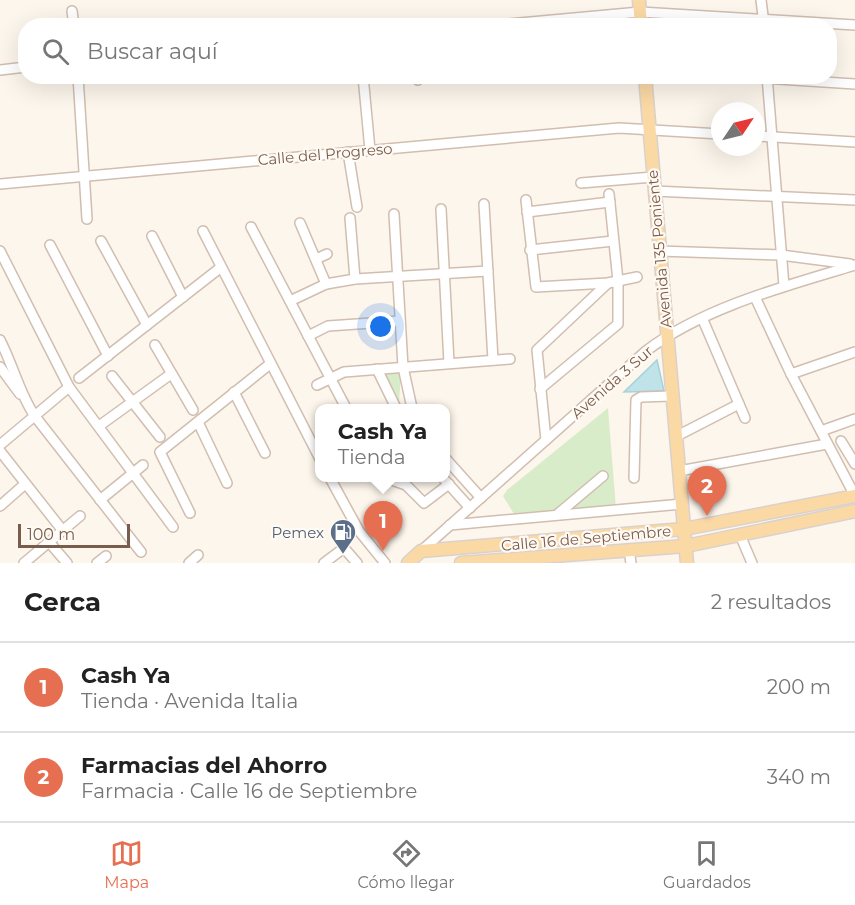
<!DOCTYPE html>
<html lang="es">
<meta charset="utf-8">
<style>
body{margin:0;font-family:Montserrat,sans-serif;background:#f2f2f2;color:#222}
.compass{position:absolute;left:711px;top:102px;width:54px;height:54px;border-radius:50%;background:#fff;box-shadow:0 6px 24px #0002;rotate:55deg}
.scale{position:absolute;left:18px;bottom:15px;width:112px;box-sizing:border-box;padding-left:6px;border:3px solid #7a5c4d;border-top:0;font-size:16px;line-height:21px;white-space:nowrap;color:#7a5c4d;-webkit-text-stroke:4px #fffaf3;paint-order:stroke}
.you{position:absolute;left:381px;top:327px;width:21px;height:21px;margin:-15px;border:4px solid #fff;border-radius:50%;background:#1a73e8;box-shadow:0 0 0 9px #1a73e833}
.badge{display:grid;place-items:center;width:39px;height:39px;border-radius:50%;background:#e76f51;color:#fff;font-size:20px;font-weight:700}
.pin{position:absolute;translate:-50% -50px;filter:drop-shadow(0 2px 3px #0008)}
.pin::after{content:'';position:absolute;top:32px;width:21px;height:18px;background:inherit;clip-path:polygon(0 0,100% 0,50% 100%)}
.popup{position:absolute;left:315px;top:404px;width:135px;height:78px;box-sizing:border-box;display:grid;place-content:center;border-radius:12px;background:#fff;filter:drop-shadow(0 2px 4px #0005);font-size:20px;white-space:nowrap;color:#767676}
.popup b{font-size:22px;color:#222}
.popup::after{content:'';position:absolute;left:50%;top:100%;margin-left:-12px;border:12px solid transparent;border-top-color:#fff}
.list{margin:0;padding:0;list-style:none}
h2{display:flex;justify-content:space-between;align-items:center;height:78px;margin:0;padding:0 24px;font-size:26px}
h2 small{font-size:20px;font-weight:400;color:#767676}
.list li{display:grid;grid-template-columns:39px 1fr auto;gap:18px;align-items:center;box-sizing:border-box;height:90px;padding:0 24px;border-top:2px solid #e0e0e0}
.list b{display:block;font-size:22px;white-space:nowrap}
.list p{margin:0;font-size:20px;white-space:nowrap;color:#767676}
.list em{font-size:20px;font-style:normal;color:#767676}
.icon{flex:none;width:33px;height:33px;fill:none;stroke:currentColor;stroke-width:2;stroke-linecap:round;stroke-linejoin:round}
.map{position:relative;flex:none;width:855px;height:563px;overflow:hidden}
.search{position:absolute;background:#fff;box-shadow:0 6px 24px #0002;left:18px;right:18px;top:18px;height:66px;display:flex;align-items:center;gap:15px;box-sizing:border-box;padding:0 21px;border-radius:24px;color:#767676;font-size:22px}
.sheet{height:258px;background:#fff}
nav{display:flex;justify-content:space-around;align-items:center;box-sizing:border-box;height:84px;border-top:2px solid #e0e0e0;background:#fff;font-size:16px;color:#767676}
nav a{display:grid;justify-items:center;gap:3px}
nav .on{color:#e76f51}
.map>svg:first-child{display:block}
.green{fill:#d8ecc9}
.water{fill:#bfe3e8;stroke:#a5d3da;stroke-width:1.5}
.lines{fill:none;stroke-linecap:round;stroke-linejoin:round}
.minor-casing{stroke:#d1beb0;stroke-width:12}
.major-casing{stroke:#dad1cd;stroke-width:15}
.minor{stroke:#fff;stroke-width:9}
.major{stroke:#fbd9a5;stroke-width:12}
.labels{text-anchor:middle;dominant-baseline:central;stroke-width:4.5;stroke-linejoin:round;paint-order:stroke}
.street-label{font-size:15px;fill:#7a5c4d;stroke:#fffaf3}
.service-label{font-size:15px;fill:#4e5e75;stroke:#fffaf3;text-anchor:end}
</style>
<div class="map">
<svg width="855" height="563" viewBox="0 0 855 563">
<rect width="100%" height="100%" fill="#fdf6ec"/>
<g class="green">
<path d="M384 371H401L399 405Z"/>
<path d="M608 408 616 509 517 519 503 496 507 490Z"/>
</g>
<path class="water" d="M657 360 664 391 624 392Z"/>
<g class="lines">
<g class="minor-casing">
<g id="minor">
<path d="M761 0 764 24"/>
<path d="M72 11 74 26"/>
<path d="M487 26 640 12 855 25"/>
<path d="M0 70 26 67"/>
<path d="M78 76 87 219"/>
<path d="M363 76 370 150"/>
<path d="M417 76 418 80"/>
<path d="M732 76 855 84"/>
<path d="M767 76 784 286"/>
<path d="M756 136 855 142"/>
<path d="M348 152 357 207"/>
<path d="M581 183 653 177"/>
<path d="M0 184 619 128 720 134"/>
<path d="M654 191 855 200"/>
<path d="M526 200 536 287 608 283 637 277"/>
<path d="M484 204 493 360"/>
<path d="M441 209 449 363"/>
<path d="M527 212 610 202"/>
<path d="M394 214 403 367 412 408"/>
<path d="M350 218 355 279"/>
<path d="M300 223 326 284"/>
<path d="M251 227 346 408"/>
<path d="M203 231 320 459"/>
<path d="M152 236 183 297"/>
<path d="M101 241 147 325"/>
<path d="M50 245 108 356"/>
<path d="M530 250 613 241"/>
<path d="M0 251 69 387 173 527"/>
<path d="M659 251 781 255 850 264"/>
<path d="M316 259 327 254"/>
<path d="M755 297 791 374 855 496"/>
<path d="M290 301 326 284 355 279 488 271"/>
<path d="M703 320 745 418"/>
<path d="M308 336 328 326 400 321"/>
<path d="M0 340C13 365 19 392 34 415L141 552"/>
<path d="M155 345 193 410"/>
<path d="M0 367 20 394"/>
<path d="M377 369 396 408"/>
<path d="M791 374 855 352"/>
<path d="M112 376 160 437"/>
<path d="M79 378 220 268"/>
<path d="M317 385 344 372 510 359"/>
<path d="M540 389 618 324V281L609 194"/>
<path d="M234 392 265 453"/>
<path d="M198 422 227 483"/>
<path d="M99 426 171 374"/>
<path d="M821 431 855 419"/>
<path d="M675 437 739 404"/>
<path d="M546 440 537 350 608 283"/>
<path d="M841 441 855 464"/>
<path d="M0 445 69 387"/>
<path d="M0 451 63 531"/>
<path d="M446 459 481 498"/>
<path d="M679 471 827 444"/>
<path d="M330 478 359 531 385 563"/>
<path d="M386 478 406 485 424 503 449 484"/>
<path d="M443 478 470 508"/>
<path d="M634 478 636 400 641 397 671 396"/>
<path d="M100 500 143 465"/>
<path d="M0 506 25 484"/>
<path d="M190 513 160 452 270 364"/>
<path d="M559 513 603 476"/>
<path d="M450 525 682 504"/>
<path d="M740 535 752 563"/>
<path d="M49 542 67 563"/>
<path d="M629 550 631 563"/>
<path d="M421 551 646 351C704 307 786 286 855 265"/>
<path d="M24 563 80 516"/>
<path d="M97 563 106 556"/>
<path d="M189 563 198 555"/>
<path d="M324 563 344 548 357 563"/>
</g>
</g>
<g class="major-casing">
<g id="major">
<path d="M639 0 641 26"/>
<path d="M645 76 687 563"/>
<path d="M408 563 421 551 684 529 855 496"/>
<path d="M461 563 686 546 855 511"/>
</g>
</g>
<use href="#minor" class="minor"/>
<use href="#major" class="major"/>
</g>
<defs>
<g id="fuel-pin" transform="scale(1.35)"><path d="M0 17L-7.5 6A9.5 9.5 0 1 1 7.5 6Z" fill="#5c6f8a" stroke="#fffaf3"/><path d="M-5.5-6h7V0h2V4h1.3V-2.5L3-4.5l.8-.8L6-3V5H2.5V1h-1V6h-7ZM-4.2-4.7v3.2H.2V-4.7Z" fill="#fff"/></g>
</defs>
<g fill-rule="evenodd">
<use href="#fuel-pin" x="343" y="532"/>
</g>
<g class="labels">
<g class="street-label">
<text transform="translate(325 154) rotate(-5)">Calle del Progreso</text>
<text transform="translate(659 249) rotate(-95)">Avenida 135 Poniente</text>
<text transform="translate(612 382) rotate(-41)">Avenida 3 Sur</text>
<text transform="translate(586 538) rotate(-5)">Calle 16 de Septiembre</text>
</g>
<g class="service-label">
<text x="324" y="532">Pemex</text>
</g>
</g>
</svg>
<svg class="compass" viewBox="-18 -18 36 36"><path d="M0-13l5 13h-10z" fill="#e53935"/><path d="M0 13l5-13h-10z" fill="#767676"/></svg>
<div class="scale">100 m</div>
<div class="you"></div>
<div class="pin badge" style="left:383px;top:551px">1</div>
<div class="popup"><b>Cash Ya</b>Tienda</div>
<div class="pin badge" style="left:707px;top:516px">2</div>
<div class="search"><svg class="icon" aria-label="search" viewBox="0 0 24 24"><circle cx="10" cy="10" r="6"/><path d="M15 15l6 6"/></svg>Buscar aquí</div>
</div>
<section class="sheet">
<h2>Cerca<small>2 resultados</small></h2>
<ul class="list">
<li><span class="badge">1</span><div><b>Cash Ya</b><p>Tienda · Avenida Italia</p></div><em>200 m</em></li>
<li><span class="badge">2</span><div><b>Farmacias del Ahorro</b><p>Farmacia · Calle 16 de Septiembre</p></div><em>340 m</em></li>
</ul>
</section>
<nav>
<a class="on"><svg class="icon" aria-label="map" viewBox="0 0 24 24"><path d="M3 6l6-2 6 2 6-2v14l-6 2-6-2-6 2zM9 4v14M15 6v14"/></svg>Mapa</a>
<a><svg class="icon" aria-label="directions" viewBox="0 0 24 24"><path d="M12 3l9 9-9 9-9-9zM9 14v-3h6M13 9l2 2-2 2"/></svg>Cómo llegar</a>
<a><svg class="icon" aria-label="saved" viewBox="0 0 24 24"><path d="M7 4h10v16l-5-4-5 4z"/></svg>Guardados</a>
</nav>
